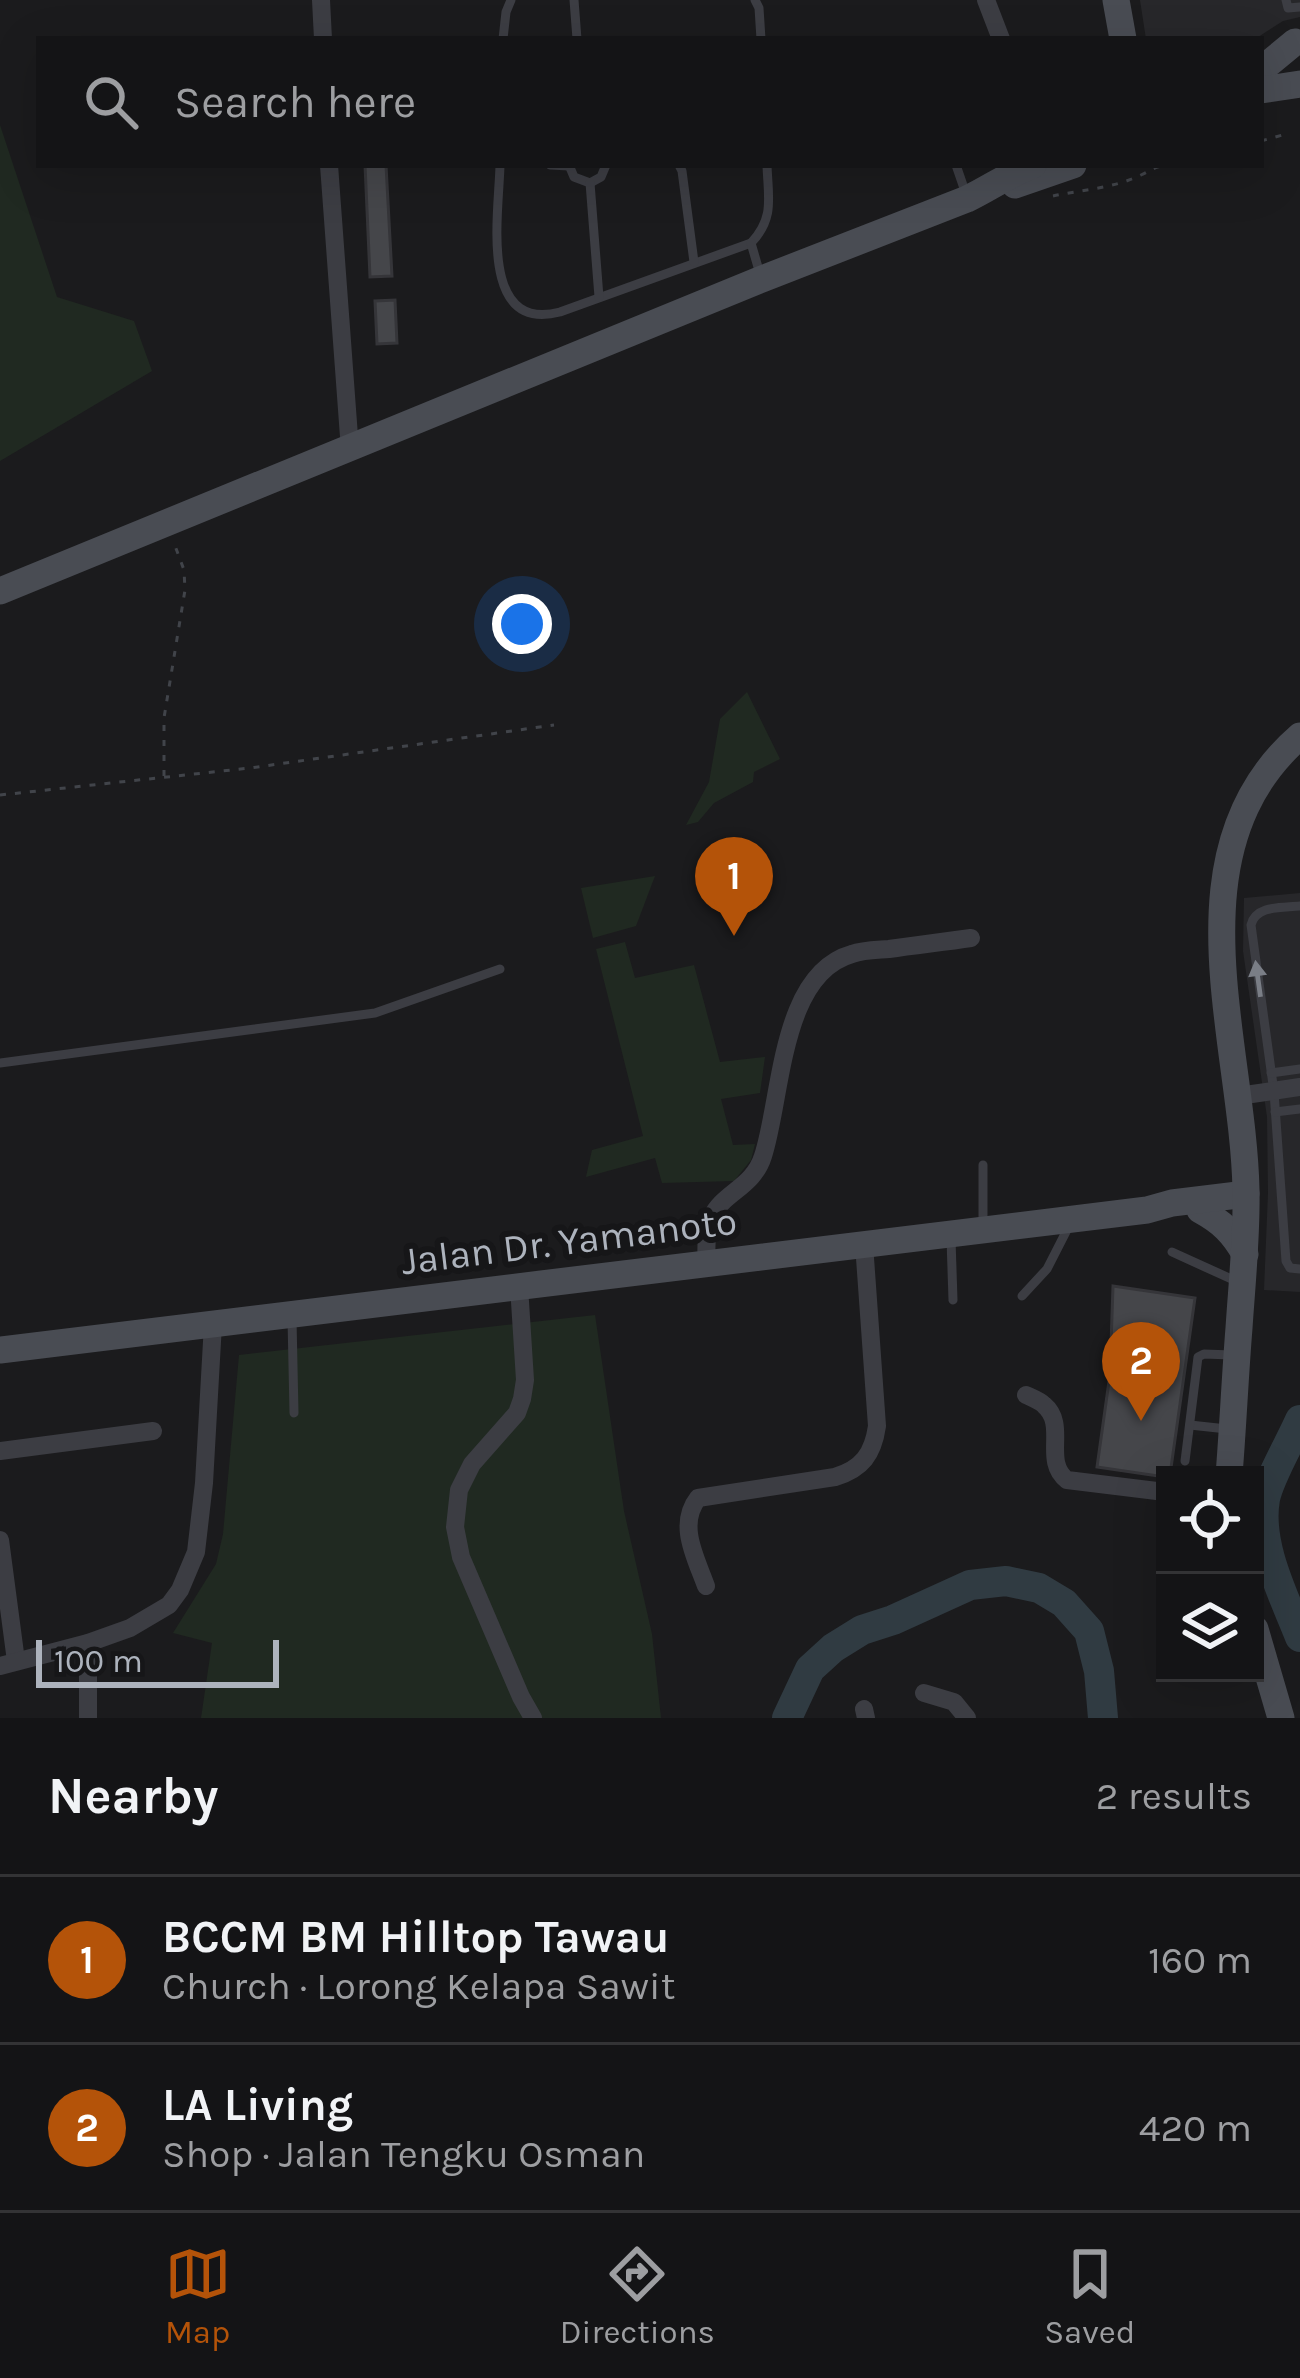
<!DOCTYPE html>
<meta charset="utf-8">
<style>
body{margin:0;font-family:Karla,sans-serif;background:#1d1d1f;color:#f1f3f6}
.controls{position:absolute;right:36px;bottom:36px;display:grid;overflow:hidden;border-radius:0px;box-shadow:0 12px 48px #0002}
.controls button{width:108px;height:108px;display:grid;place-items:center;padding:0;border:0;border-bottom:3px solid #333335;background:#141416;color:#f1f3f6;font:60px sans-serif}
.scale{position:absolute;left:36px;bottom:30px;width:243px;box-sizing:border-box;padding-left:12px;border:6px solid #adb3bd;border-top:0;font-size:33px;line-height:42px;white-space:nowrap;color:#adb3bd;-webkit-text-stroke:9px #161618;paint-order:stroke}
.you{position:absolute;left:522px;top:624px;width:42px;height:42px;margin:-30px;border:9px solid #fff;border-radius:50%;background:#1a73e8;box-shadow:0 0 0 18px #1a73e833}
.badge{display:grid;place-items:center;width:78px;height:78px;border-radius:50%;background:#b45309;color:#fff;font-size:39px;font-weight:700}
.pin{position:absolute;translate:-50% -99px;filter:drop-shadow(0 3px 6px #0008)}
.pin::after{content:'';position:absolute;top:63px;width:42px;height:36px;background:inherit;clip-path:polygon(0 0,100% 0,50% 100%)}
.list{margin:0;padding:0;list-style:none}
h2{display:flex;justify-content:space-between;align-items:center;height:156px;margin:0;padding:0 48px;font-size:51px}
h2 small{font-size:39px;font-weight:400;color:#9d9ea1}
.list li{display:grid;grid-template-columns:78px 1fr auto;gap:36px;align-items:center;box-sizing:border-box;height:168px;padding:0 48px;border-top:3px solid #333335}
.list b{display:block;font-size:45px;white-space:nowrap}
.list p{margin:0;font-size:39px;white-space:nowrap;color:#9d9ea1}
.list em{font-size:39px;font-style:normal;color:#9d9ea1}
.icon{flex:none;width:66px;height:66px;fill:none;stroke:currentColor;stroke-width:2;stroke-linecap:round;stroke-linejoin:round}
.map{position:relative;flex:none;width:1300px;height:1718px;overflow:hidden}
.search{position:absolute;background:#141416;box-shadow:0 12px 48px #0002;left:36px;right:36px;top:36px;height:132px;display:flex;align-items:center;gap:30px;box-sizing:border-box;padding:0 42px;border-radius:0px;color:#9d9ea1;font-size:45px}
.sheet{height:492px;background:#141416}
nav{display:flex;justify-content:space-around;align-items:center;box-sizing:border-box;height:168px;border-top:3px solid #333335;background:#141416;font-size:33px;color:#9d9ea1}
nav a{display:grid;justify-items:center;gap:6px}
nav .on{color:#b45309}
.map>svg:first-child{display:block}
.built{fill:#27272a}
.green{fill:#202921}
.lines{fill:none;stroke-linecap:round;stroke-linejoin:round}
.river{stroke:#303b42;stroke-width:30}
.building{fill:#45464a;stroke:#353539;stroke-width:3}
.path{stroke:#41444a;stroke-width:3;stroke-dasharray:6 9;stroke-linecap:butt}
.lane{stroke:#3c3d43;stroke-width:9}
.street{stroke:#3c3d43;stroke-width:18}
.secondary{stroke:#494c53;stroke-width:27}
.oneway{fill:#7a7e86}
.labels{text-anchor:middle;dominant-baseline:central;stroke-width:12;stroke-linejoin:round;paint-order:stroke}
.street-label{font-size:39px;fill:#adb3bd;stroke:#161618}
</style>
<div class="map">
<svg width="1300" height="1718" viewBox="0 0 1300 1718">
<rect width="100%" height="100%" fill="#1b1b1d"/>
<g class="built">
<path d="M1140 0H1300V17L1283 21 1255 39H1146Z"/>
<path d="M1300 893V1292L1264 1290 1268 1193 1267 1117 1243 951 1244 898Z"/>
</g>
<g class="green">
<path d="M0 125 57 297 134 321 152 371 0 461Z"/>
<path d="M747 692 780 759 754 772 753 782 714 803 698 822 686 825 709 782 720 719Z"/>
<path d="M655 876 636 926 593 938 581 888Z"/>
<path d="M625 942 635 978 694 965 720 1062 765 1057 760 1093 721 1099 733 1145 755 1144 751 1160 734 1181 662 1183 655 1158 586 1177 592 1150 643 1136 596 949Z"/>
<path d="M595 1315 624 1511 652 1634 661 1718H201L212 1643 173 1633 216 1564 223 1534 239 1355Z"/>
</g>
<g class="lines">
<g class="river">
<path d="M1300 1420C1291 1441 1269 1478 1265 1499 1257 1545 1284 1596 1300 1637"/>
<path d="M787 1718 810 1669 833 1648 862 1630 893 1620 970 1585 1006 1581 1039 1588 1064 1603 1089 1631 1099 1671 1103 1718"/>
</g>
</g>
<g class="building">
<path d="M365 165H386L392 276 370 277Z"/>
<path d="M395 300 397 343 377 344 375 301Z"/>
<path d="M1113 1286 1195 1298 1170 1475 1165 1477 1097 1467 1110 1374Z"/>
</g>
<g class="lines">
<g class="path">
<path d="M1261 141 1286 134"/>
<path d="M1053 196C1081 190 1115 188 1141 175 1152 170 1155 166 1168 165"/>
<path d="M164 776V718L185 590 184 570 174 543"/>
<path d="M0 795 250 768 554 725"/>
</g>
<g class="lane">
<path d="M574 0 577 39"/>
<path d="M755 0 759 8 761 39"/>
<path d="M1286 0 1288 8 1300 7"/>
<path d="M503 39 506 12 511 0"/>
<path d="M500 165C499 213 478 333 560 312L751 243C775 218 768 197 767 165"/>
<path d="M550 165 569 166"/>
<path d="M569 165 574 177 590 183 601 177 606 165"/>
<path d="M679 165 682 171 694 262"/>
<path d="M956 165 966 194"/>
<path d="M590 183 599 297"/>
<path d="M751 243 760 274"/>
<path d="M1300 906C1282 908 1256 905 1251 925L1274 1092 1286 1261 1290 1268 1300 1269"/>
<path d="M0 1063 375 1013 500 969"/>
<path d="M1271 1073 1300 1069"/>
<path d="M1275 1112 1300 1109"/>
<path d="M983 1165V1224"/>
<path d="M951 1239 953 1300"/>
<path d="M1172 1252 1238 1282"/>
<path d="M1022 1296 1047 1269 1070 1224"/>
<path d="M292 1319 294 1413"/>
<path d="M1190 1425 1227 1429"/>
<path d="M1185 1461 1198 1357 1204 1354 1232 1355"/>
</g>
<g class="street">
<path d="M321 0 323 39"/>
<path d="M986 0 1001 39"/>
<path d="M329 165 350 450"/>
<path d="M1238 1096 1300 1087"/>
<path d="M706 1264C707 1249 705 1231 711 1218 723 1192 753 1188 763 1156 782 1098 780 974 852 954 863 950 877 950 889 949 916 945 944 942 971 938"/>
<path d="M519 1286 525 1380 522 1399 517 1413 472 1464 459 1490 455 1527 461 1557 521 1697 533 1718"/>
<path d="M1026 1395C1032 1398 1039 1400 1044 1405 1068 1425 1042 1461 1067 1480L1165 1492"/>
<path d="M0 1451 153 1431"/>
<path d="M0 1540 16 1661"/>
<path d="M706 1586C696 1558 677 1525 698 1498L835 1477C862 1469 873 1454 877 1426L864 1244"/>
<path d="M88 1643V1718"/>
<path d="M0 1666 88 1643 130 1628 169 1605 180 1590 196 1552 204 1483 213 1324"/>
<path d="M924 1693 954 1702 967 1718"/>
<path d="M864 1709 866 1718"/>
</g>
<g class="secondary">
<path d="M1116 0 1123 39"/>
<path d="M1261 70 1295 42"/>
<path d="M1261 90 1300 84"/>
<path d="M1015 185 1073 165"/>
<path d="M0 591 762 279 967 199C990 188 1009 174 1033 165"/>
<path d="M1200 1210C1222 1222 1233 1233 1245 1254"/>
<path d="M0 1350 1147 1210 1172 1203 1246 1194"/>
<path d="M1229 1475C1233 1426 1235 1377 1239 1328 1242 1282 1247 1236 1246 1190 1243 1041 1167 851 1300 736"/>
<path d="M1255 1629 1281 1718"/>
</g>
</g>
<defs><path id="oneway-solid" d="M-6-.8H1V-3.2L6.5 0L1 3.2V.8H-6Z" transform="scale(3)"/></defs>
<use class="oneway" href="#oneway-solid" transform="translate(1258 979) rotate(-98)"/>
<g class="labels">
<g class="street-label">
<text transform="translate(569 1241) rotate(-7)">Jalan Dr. Yamanoto</text>
</g>
</g>
</svg>
<div class="controls">
<button><svg class="icon" aria-label="locate" viewBox="0 0 24 24"><circle cx="12" cy="12" r="6"/><path d="M12 2v4M12 18v4M2 12h4M18 12h4"/></svg></button>
<button><svg class="icon" aria-label="layers" viewBox="0 0 24 24"><path d="M12 4l9 5-9 5-9-5zM3 14l9 5 9-5"/></svg></button>
</div>
<div class="scale">100 m</div>
<div class="you"></div>
<div class="pin badge" style="left:734px;top:936px">1</div>
<div class="pin badge" style="left:1141px;top:1421px">2</div>
<div class="search"><svg class="icon" aria-label="search" viewBox="0 0 24 24"><circle cx="10" cy="10" r="6"/><path d="M15 15l6 6"/></svg>Search here</div>
</div>
<section class="sheet">
<h2>Nearby<small>2 results</small></h2>
<ul class="list">
<li><span class="badge">1</span><div><b>BCCM BM Hilltop Tawau</b><p>Church · Lorong Kelapa Sawit</p></div><em>160 m</em></li>
<li><span class="badge">2</span><div><b>LA Living</b><p>Shop · Jalan Tengku Osman</p></div><em>420 m</em></li>
</ul>
</section>
<nav>
<a class="on"><svg class="icon" aria-label="map" viewBox="0 0 24 24"><path d="M3 6l6-2 6 2 6-2v14l-6 2-6-2-6 2zM9 4v14M15 6v14"/></svg>Map</a>
<a><svg class="icon" aria-label="directions" viewBox="0 0 24 24"><path d="M12 3l9 9-9 9-9-9zM9 14v-3h6M13 9l2 2-2 2"/></svg>Directions</a>
<a><svg class="icon" aria-label="saved" viewBox="0 0 24 24"><path d="M7 4h10v16l-5-4-5 4z"/></svg>Saved</a>
</nav>
